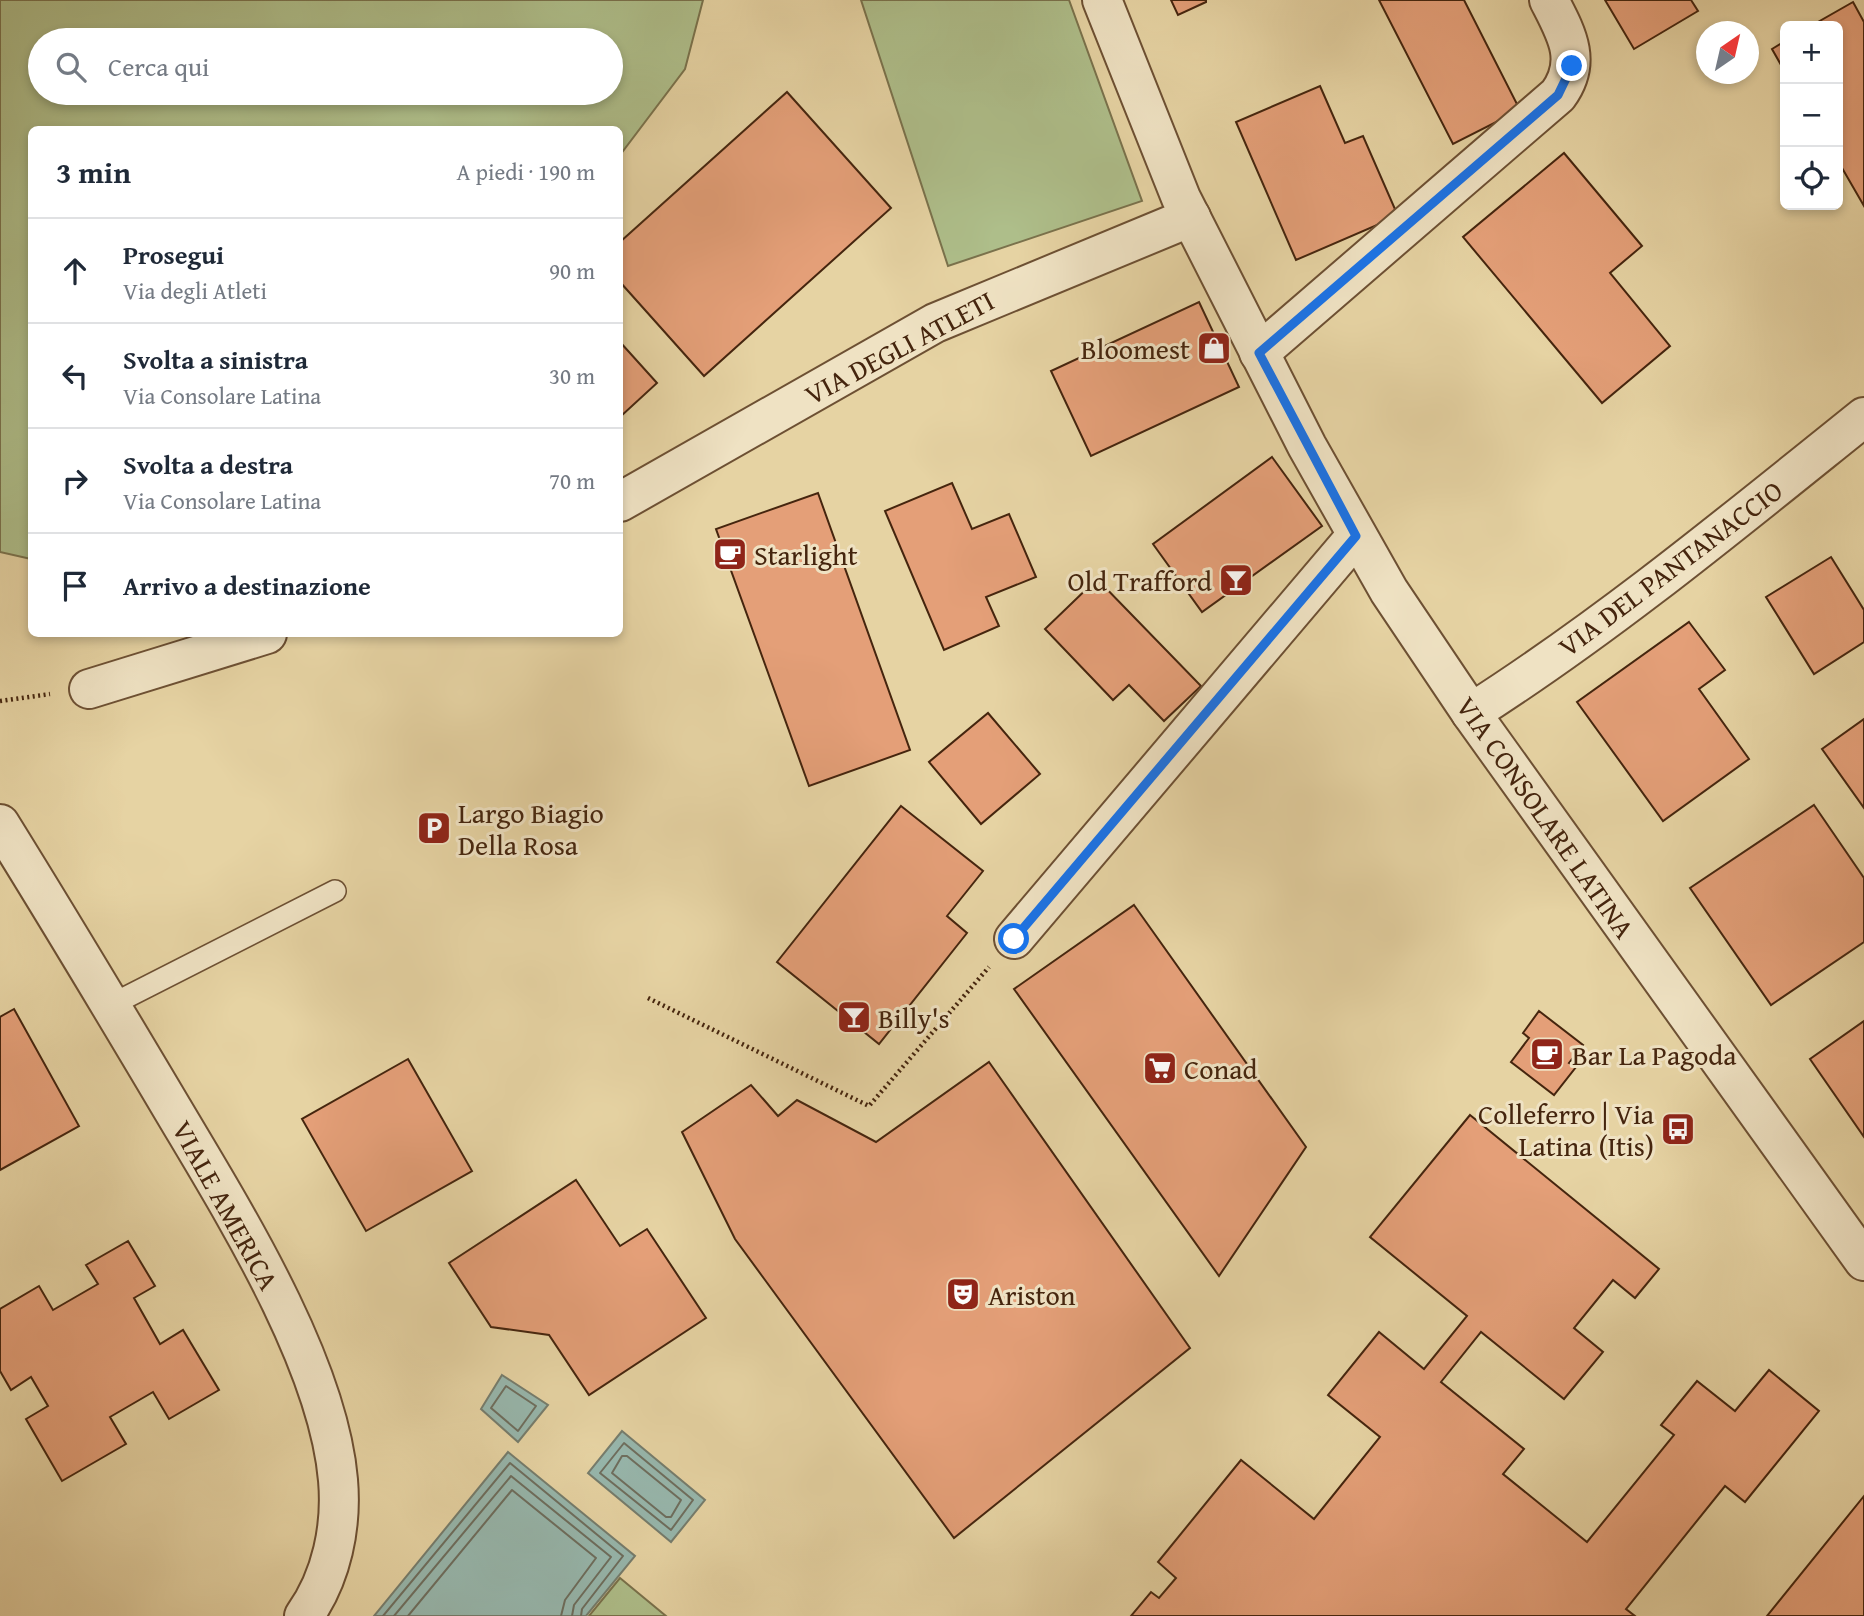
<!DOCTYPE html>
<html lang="it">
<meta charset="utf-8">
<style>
body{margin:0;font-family:"Gentium Book Plus",serif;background:#f6f6f7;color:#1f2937}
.controls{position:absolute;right:21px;top:21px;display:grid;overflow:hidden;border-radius:10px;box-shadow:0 4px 10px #0003}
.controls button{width:63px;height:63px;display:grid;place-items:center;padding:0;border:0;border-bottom:2px solid #e0e1e3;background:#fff;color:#1f2937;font:35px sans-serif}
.compass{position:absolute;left:1696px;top:21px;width:63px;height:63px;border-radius:50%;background:#fff;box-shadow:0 4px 10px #0003;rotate:34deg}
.stop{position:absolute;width:21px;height:21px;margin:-16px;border:5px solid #1a73e8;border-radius:50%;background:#fff}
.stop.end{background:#1a73e8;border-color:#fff;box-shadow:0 2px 7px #0008}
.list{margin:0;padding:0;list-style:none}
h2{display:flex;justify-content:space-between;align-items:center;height:91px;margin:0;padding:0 28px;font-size:30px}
h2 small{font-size:23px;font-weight:400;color:#747a83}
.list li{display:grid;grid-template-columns:46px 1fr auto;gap:21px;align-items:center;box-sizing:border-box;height:105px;padding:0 28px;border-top:2px solid #e0e1e3}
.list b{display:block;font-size:26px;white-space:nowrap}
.list p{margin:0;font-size:23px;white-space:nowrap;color:#747a83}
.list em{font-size:23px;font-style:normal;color:#747a83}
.icon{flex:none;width:38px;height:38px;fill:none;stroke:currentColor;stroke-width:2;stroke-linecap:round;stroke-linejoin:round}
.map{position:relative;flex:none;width:1864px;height:1616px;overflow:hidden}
.search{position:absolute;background:#fff;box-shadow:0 4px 10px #0003;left:28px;top:28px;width:595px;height:77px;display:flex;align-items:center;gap:18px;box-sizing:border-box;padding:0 24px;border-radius:38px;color:#747a83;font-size:26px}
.panel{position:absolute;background:#fff;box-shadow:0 4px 10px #0003;left:28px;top:126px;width:595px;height:511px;border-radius:10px}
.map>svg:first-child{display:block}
.green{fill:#aebe8a;stroke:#7a724c;stroke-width:2;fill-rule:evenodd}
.water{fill:#97b7ad;stroke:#767d6d;stroke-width:2}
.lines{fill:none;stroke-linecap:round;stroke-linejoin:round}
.shore{stroke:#6e6e5e;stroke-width:2}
.building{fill:#e49f78;stroke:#45250e;stroke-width:2}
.lane-casing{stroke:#6d5033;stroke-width:24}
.street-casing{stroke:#6d5033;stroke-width:42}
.path{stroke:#45250e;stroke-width:4.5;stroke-dasharray:2 3.5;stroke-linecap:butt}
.lane{stroke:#efe2c3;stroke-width:21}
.street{stroke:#efe2c3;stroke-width:38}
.route{stroke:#1a73e8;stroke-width:9}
.labels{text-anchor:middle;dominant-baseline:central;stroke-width:6;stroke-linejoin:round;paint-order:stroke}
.street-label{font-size:28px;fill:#45250e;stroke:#efe2c3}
.poi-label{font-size:28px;fill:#45250e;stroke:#efe2c3;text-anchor:start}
</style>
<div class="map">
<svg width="1864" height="1616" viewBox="0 0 1864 1616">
<rect width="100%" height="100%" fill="#e6d3a3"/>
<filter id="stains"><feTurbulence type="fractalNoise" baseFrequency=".00286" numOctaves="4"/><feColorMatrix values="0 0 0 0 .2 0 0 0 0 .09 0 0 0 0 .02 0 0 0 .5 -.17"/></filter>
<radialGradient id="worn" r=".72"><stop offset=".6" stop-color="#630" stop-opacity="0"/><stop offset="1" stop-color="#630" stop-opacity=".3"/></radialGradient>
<g class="green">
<path d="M0 0H703L685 69 620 155V130H32L31 559 0 552ZM40 40H611V93H40Z"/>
<path d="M861 0H1069L1142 201 948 266Z"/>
<path d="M620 1578 666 1616H589Z"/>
</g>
<g class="water">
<path d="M502 1375 548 1405 518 1442 481 1409Z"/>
<path d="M622 1431 705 1500 671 1542 588 1473Z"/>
<path d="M508 1452 635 1556 586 1616H374Z"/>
</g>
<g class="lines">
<g class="shore">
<path d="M506 1386 536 1406 518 1431 491 1408Z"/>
<path d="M624 1443 693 1500 671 1530 600 1473Z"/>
<path d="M622 1456H627L681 1500 671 1517H666L612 1473Z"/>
<path d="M383 1616 510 1463 623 1556 582 1609 581 1616"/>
<path d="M394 1616 511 1476 611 1557 574 1605 572 1616"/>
<path d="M408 1616 512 1490 596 1558 565 1600 561 1616"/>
</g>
</g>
<g class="building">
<path d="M1171 0H1206V2L1178 15Z"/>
<path d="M1379 0H1464L1520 110 1453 144Z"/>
<path d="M1605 0H1691L1698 11 1634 49Z"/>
<path d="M1853 2 1864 22V206L1838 161V26H1811Z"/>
<path d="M1785 41V72L1772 49Z"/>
<path d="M1320 86 1345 143 1363 136 1398 216 1296 260 1236 122Z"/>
<path d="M787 92 891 208 704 376 620 282V242Z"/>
<path d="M1564 153 1642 246 1610 273 1670 346 1602 403 1463 237Z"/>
<path d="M1199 302 1239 387 1091 456 1051 371Z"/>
<path d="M620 342 657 383 620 417Z"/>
<path d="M1272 457 1322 526 1202 612 1153 544Z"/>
<path d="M952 483 972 529 1009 514 1036 577 986 597 999 626 944 650 885 511Z"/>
<path d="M818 493 910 750 809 786 716 529Z"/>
<path d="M1831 557 1864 610V642L1814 674 1766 597Z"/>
<path d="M1097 579 1201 686 1164 721 1129 685 1113 700 1045 629Z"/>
<path d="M1689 622 1725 670 1699 689 1749 759 1663 821 1577 702Z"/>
<path d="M988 713 1040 774 981 824 929 762Z"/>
<path d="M1864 719V808L1822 749Z"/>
<path d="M1814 805 1864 878V942L1771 1005 1690 888Z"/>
<path d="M901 806 983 871 947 916 967 933 879 1044 777 962Z"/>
<path d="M1134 905 1306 1147 1219 1276 1014 989Z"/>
<path d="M14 1009 79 1126 0 1170V1017Z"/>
<path d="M1539 1011 1583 1045 1569 1063 1576 1067 1554 1095 1511 1062 1529 1038 1523 1033Z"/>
<path d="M1864 1021V1137L1810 1059Z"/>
<path d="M408 1059 472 1171 366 1231 302 1119Z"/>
<path d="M989 1062 1190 1348 954 1538 735 1239 682 1132 751 1085 778 1116 797 1100 876 1142Z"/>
<path d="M1470 1115 1659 1269 1635 1298 1613 1280 1574 1328 1603 1352 1564 1399 1481 1332 1441 1382 1524 1449 1503 1474 1587 1542 1674 1435 1661 1425 1697 1381 1735 1411 1769 1370 1819 1411 1745 1502 1725 1486 1626 1609 1635 1616H1131L1151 1592 1159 1598 1176 1578 1158 1562 1241 1460 1314 1519 1380 1437 1328 1395 1379 1332 1424 1369 1467 1316 1370 1237Z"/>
<path d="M576 1180 620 1246 647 1229 706 1318 589 1395 549 1335 491 1327 449 1263Z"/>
<path d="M128 1241 155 1286 134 1298 160 1344 183 1330 219 1390 169 1419 153 1392 110 1417 126 1444 62 1481 26 1419 48 1406 31 1377 11 1390 0 1371V1309L39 1286 53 1310 98 1284 86 1265Z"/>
<path d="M1864 1496V1616H1767Z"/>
</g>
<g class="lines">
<g class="lane-casing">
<path id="lane" d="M111 1005 335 891"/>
</g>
<g class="street-casing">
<g id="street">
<path d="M1102 0 1181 198 1307 446 1389 591 1471 713 1864 1261"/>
<path d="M1259 353 1558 95C1583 61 1566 33 1549 0"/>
<path d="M620 502 935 323 1191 217"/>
<path d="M89 689 267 634"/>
<path d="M1471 713C1609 625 1737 519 1864 417"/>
<path d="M0 824C59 919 116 1014 173 1110 233 1211 328 1362 338 1480 342 1526 332 1577 304 1616"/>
<path d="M1014 939 1356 536"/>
</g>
</g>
<g class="path">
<path d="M0 701 50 694"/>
<path d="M648 998 869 1106 989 967"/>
</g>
<use href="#lane" class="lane"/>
<use href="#street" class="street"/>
</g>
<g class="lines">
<path class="route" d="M1014 939 1356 536 1259 353 1558 95 1572 66"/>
</g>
<defs>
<g id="shop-square" transform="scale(1.75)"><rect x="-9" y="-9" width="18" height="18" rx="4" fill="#8f2418" stroke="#efe2c3"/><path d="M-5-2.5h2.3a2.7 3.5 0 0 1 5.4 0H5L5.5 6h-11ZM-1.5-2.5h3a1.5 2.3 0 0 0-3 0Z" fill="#fff"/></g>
<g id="cafe-square" transform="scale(1.75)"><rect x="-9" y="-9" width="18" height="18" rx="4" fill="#8f2418" stroke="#efe2c3"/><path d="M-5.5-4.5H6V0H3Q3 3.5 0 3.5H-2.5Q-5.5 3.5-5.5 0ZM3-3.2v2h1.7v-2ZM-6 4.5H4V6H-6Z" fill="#fff"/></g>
<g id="bar-square" transform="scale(1.75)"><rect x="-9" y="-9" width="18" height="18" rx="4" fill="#8f2418" stroke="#efe2c3"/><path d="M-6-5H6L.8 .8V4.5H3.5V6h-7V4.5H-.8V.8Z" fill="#fff"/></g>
<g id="parking-square" transform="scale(1.75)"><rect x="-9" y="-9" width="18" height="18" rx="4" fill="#8f2418" stroke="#efe2c3"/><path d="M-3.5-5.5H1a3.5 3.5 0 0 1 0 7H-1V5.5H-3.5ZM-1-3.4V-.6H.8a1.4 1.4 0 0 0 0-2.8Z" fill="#fff"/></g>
<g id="supermarket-square" transform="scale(1.75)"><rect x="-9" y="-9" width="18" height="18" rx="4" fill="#8f2418" stroke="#efe2c3"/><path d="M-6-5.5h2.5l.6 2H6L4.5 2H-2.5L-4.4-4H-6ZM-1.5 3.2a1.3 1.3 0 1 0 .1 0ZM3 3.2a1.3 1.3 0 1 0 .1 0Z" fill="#fff"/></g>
<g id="bus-square" transform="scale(1.75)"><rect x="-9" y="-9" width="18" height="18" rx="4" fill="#8f2418" stroke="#efe2c3"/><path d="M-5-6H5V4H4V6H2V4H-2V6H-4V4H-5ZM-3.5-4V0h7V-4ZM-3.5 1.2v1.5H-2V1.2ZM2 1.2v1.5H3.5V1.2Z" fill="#fff"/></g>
<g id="theatre-square" transform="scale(1.75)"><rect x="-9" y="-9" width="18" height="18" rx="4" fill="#8f2418" stroke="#efe2c3"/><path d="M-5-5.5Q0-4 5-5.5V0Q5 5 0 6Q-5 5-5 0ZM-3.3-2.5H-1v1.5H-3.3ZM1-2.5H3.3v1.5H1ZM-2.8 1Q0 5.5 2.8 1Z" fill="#fff"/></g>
</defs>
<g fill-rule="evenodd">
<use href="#shop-square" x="1214" y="348"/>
<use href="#cafe-square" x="730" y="554"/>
<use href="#bar-square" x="1236" y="580"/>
<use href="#parking-square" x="434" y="828"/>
<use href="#bar-square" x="854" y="1017"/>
<use href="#cafe-square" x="1547" y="1054"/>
<use href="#supermarket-square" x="1160" y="1068"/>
<use href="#bus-square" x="1678" y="1129"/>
<use href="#theatre-square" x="963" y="1294"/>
</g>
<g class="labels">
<g class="street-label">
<text transform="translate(899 347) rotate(-28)">VIA DEGLI ATLETI</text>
<text transform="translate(1670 568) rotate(-37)">VIA DEL PANTANACCIO</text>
<text transform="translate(1546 817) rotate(55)">VIA CONSOLARE LATINA</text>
<text transform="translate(226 1205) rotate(61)">VIALE AMERICA</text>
</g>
<g class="poi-label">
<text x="1190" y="348" text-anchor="end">Bloomest</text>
<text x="754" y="554">Starlight</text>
<text x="1212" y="580" text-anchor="end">Old Trafford</text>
<text x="458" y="812">Largo Biagio<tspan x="458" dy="32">Della Rosa</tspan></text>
<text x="878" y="1017">Billy's</text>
<text x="1572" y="1054">Bar La Pagoda</text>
<text x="1184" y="1068">Conad</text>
<text x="1654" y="1113" text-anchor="end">Colleferro | Via<tspan x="1654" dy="32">Latina (Itis)</tspan></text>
<text x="988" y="1294">Ariston</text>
</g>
</g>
<rect width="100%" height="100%" filter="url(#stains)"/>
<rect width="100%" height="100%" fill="url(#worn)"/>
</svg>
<div class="controls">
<button>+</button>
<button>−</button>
<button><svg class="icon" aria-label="locate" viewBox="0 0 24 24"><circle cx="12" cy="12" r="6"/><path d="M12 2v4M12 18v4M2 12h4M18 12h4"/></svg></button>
</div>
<svg class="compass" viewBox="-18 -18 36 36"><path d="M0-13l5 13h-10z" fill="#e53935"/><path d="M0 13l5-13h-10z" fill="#747a83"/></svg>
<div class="stop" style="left:1014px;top:939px"></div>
<div class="stop end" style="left:1572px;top:66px"></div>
<div class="search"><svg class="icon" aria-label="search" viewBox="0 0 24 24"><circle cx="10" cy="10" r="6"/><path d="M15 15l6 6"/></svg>Cerca qui</div>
<section class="panel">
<h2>3 min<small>A piedi · 190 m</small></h2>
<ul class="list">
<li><svg class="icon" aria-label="ahead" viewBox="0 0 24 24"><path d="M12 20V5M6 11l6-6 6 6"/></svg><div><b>Prosegui</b><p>Via degli Atleti</p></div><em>90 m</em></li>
<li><svg class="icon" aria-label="left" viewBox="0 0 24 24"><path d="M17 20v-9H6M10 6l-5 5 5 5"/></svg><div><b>Svolta a sinistra</b><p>Via Consolare Latina</p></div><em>30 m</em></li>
<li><svg class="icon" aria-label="right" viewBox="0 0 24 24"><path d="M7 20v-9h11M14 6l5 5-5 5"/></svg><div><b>Svolta a destra</b><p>Via Consolare Latina</p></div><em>70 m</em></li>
<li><svg class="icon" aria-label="arrive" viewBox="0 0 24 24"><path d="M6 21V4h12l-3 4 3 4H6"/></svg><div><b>Arrivo a destinazione</b></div></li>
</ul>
</section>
</div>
